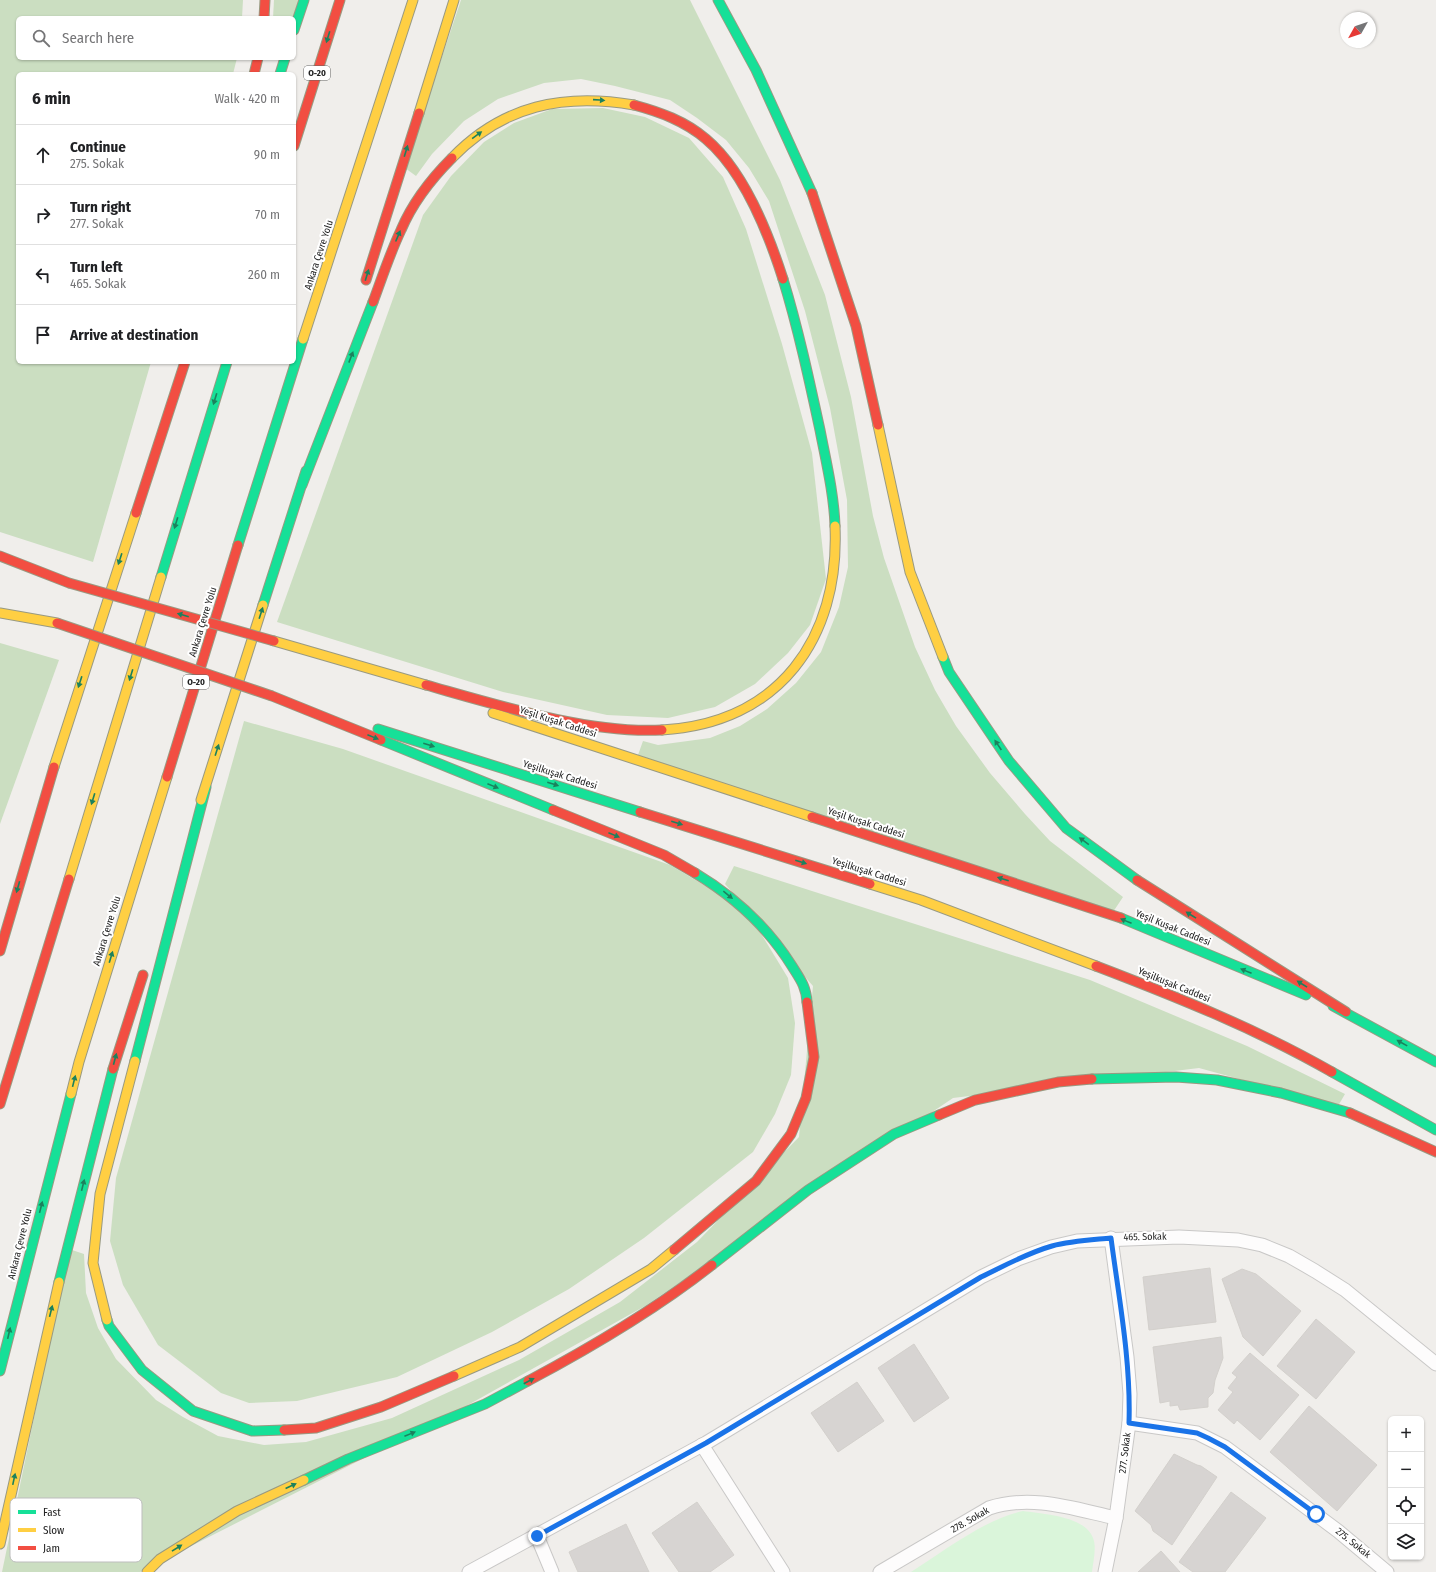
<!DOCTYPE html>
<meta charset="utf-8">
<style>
body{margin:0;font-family:"Fira Sans Condensed",sans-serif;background:#f6f6f6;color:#202124}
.controls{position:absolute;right:12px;bottom:12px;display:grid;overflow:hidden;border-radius:6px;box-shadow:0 1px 3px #0004}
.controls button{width:36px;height:36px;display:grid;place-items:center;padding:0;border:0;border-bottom:1px solid #e0e0e0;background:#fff;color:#202124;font:20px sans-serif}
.compass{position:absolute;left:1340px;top:12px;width:36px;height:36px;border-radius:50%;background:#fff;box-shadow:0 1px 3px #0004;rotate:230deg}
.stop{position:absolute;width:12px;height:12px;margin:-9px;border:3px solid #1a73e8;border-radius:50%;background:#fff}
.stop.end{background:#1a73e8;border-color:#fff;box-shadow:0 1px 4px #0008}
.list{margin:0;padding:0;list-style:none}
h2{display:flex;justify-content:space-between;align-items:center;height:52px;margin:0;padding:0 16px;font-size:17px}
h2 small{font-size:13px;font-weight:400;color:#757577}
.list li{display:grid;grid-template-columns:26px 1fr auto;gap:12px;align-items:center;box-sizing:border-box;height:60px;padding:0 16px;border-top:1px solid #e0e0e0}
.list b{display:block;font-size:15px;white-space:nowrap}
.list p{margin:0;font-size:13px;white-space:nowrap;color:#757577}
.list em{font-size:13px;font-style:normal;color:#757577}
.icon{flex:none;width:22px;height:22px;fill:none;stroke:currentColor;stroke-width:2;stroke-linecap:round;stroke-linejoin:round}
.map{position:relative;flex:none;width:1436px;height:1572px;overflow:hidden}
.search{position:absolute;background:#fff;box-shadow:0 1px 3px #0004;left:16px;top:16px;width:280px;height:44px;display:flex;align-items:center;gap:10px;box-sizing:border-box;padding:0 14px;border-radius:6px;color:#757577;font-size:15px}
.panel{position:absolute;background:#fff;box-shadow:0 1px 3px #0004;left:16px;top:72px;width:280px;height:292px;border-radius:6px}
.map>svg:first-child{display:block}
.forest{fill:#cbdec1}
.park{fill:#daf5da}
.building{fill:#d7d4d2;stroke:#d3d0cc}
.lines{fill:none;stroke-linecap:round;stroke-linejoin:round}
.street-casing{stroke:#c9c8c7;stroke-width:15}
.fast-casing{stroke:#999a82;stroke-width:11}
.slow-casing{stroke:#999a82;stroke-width:11}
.jam-casing{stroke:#999a82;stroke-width:11}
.street{stroke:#fdfcfc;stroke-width:13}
.fast{stroke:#16e098;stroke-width:9}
.slow{stroke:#ffcf43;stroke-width:9}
.jam{stroke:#f24e42;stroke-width:9}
.jam-bridge-casing{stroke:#999a82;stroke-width:11;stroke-linecap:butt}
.jam-bridge{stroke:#f24e42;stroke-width:9}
.oneway{fill:#1c815d}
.route{stroke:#1a73e8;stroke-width:5}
.labels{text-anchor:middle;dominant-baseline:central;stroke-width:4;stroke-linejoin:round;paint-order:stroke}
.shield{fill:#fff;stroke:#646464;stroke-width:1}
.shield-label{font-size:9px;font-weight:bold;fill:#222}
.street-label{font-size:10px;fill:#222;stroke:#fff}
.key{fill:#fff;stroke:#bdbdbd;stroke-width:1}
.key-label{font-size:11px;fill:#222}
</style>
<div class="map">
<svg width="1436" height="1572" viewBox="0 0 1436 1572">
<rect width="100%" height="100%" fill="#f0eeeb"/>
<g class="forest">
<path d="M0 0H243L242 18H18V58H237L233 74H18V362H151L93 562 0 532Z"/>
<path d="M274 0H299L293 18H273Z"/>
<path d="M461 0H690L780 180 825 295 851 397 873 516 884 558 915 647 935 690 956 726 990 773 1025 814 1050 841 1123 897 1113 912 638 755 643 741 658 745 710 738 740 726 767 709 796 683 821 652 839 607 848 567 847 500 830 408 805 311 769 201 749 168 726 140 697 118 670 100 615 86 581 79 544 83 498 99 464 121 432 154 416 176 405 168Z"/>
<path d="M603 108 645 117 689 138 723 177 746 229 782 344 812 453 826 579 810 625 788 653 755 684 715 707 668 718 607 715 503 692 277 622 423 215 451 176 484 142 514 123 552 109Z"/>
<path d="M0 643 59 660 0 824Z"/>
<path d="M244 721 343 749 670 865 731 901 760 932 788 978 795 1023 791 1075 775 1114 753 1152 644 1238 569 1289 492 1332 397 1377 297 1401 249 1403 221 1393 158 1345 123 1285 110 1241 116 1178Z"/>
<path d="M734 866 1090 980 1247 1046 1345 1094 1338 1106 1199 1068 953 1098 645 1306 459 1410 140 1572H2L69 1249 84 1254 86 1293 98 1328 116 1359 156 1400 183 1417 218 1436 264 1445 306 1442 392 1418 519 1360 620 1302 697 1242 799 1137 813 986 725 884Z"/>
</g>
<path class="park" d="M1023 1511C1043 1514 1085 1516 1093 1538 1097 1548 1093 1562 1092 1572H911C944 1551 985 1519 1023 1511Z"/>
<g class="building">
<path d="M1210 1268 1216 1322 1149 1330 1143 1277Z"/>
<path d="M1242 1269 1256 1274 1301 1311 1263 1356 1243 1337 1222 1279Z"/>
<path d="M1316 1319 1355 1352 1316 1399 1277 1366Z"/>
<path d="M1221 1337 1223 1358 1215 1380 1213 1393 1208 1398V1407L1180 1410 1178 1405 1170 1406V1401L1160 1403 1153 1347Z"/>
<path d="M914 1344 949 1398 914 1422 878 1368Z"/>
<path d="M1250 1353 1299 1395 1260 1440 1237 1420 1234 1424 1218 1410 1233 1392 1228 1388 1237 1377 1232 1373Z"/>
<path d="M857 1382 884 1421 838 1452 811 1413Z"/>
<path d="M1309 1406 1377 1465 1337 1511 1270 1452Z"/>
<path d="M1174 1454 1197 1465 1201 1466 1217 1477 1172 1545 1153 1531 1151 1525 1135 1511Z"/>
<path d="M1231 1492 1266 1518 1225 1572H1193L1179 1562Z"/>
<path d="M697 1502 734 1555 710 1572H679L652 1533Z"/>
<path d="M626 1524 649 1572H578L569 1552Z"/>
<path d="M1161 1551 1180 1572H1138Z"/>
</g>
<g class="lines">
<g class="street-casing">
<g id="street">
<path d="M1129 1423 1197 1433 1225 1447 1338 1531 1387 1572"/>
<path d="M702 1445 783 1572"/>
<path d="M537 1536 552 1572"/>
<path d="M469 1572 706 1443 981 1277 1018 1259 1051 1247 1077 1241 1179 1237 1238 1240 1262 1245 1289 1256 1315 1271 1345 1290 1436 1364"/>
<path d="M880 1572 989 1508C1032 1494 1074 1509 1116 1518"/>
<path d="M1105 1572 1116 1518 1129 1423 1130 1394 1127 1357 1111 1238"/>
</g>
</g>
<g class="fast-casing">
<g id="fast">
<path d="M718 0 756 70 812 193"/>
<path d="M294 30 304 0"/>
<path d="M280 74 285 58"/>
<path d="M783 279C798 328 809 379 820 430 826 461 834 494 835 526"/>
<path d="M302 485 373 302"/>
<path d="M238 545 303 339"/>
<path d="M161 577 227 362"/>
<path d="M263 605 306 471"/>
<path d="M943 657 949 672 1009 761 1066 828 1137 880"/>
<path d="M378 729 640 812"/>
<path d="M381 740 553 810"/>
<path d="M695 873C735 897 767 926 792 966 800 979 806 986 807 1002"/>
<path d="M1121 918 1306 995"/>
<path d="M1333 1006 1436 1062"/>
<path d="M135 1061 206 787"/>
<path d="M1332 1072 1436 1130"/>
<path d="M1092 1079 1176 1077 1217 1080 1281 1093 1350 1113"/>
<path d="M712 1265 808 1190 894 1134 939 1115"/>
<path d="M59 1282 113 1069"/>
<path d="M107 1320 109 1326 142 1370 193 1411 252 1431 284 1430"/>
<path d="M0 1371 71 1094"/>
<path d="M304 1480 348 1459 485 1404 528 1381"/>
</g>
</g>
<g class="slow-casing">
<g id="slow">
<path d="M419 113 454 0"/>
<path d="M452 158C503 105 564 93 634 105"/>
<path d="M303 339 413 0"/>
<path d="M878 425 910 572 943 657"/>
<path d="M0 613 57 623"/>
<path d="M274 641 426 685"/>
<path d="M493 713 812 817"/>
<path d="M662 730C779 723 840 639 835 526"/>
<path d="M54 767 136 513"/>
<path d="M201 800 263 605"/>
<path d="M69 879 161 577"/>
<path d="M870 884 921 900 1096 966"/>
<path d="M71 1094 79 1062 167 777"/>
<path d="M107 1320 93 1263 100 1194 135 1061"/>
<path d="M454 1376 520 1347 651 1269 674 1250"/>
<path d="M0 1544 59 1282"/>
<path d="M147 1572 160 1559 237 1511 304 1480"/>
</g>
</g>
<g class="jam-casing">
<g id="jam">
<path d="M264 18 265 0"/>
<path d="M254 74 258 58"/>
<path d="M634 105C660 112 685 121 706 139 744 171 768 232 783 279"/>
<path d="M294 146 340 0"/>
<path d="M812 193 856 326 878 425"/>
<path d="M366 280 419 113"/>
<path d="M373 302C382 278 390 253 401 230 412 204 432 178 452 158"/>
<path d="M136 513 185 362"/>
<path d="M0 556 69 583"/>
<path d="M426 685C497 705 589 734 662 730"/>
<path d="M272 696 381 740"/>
<path d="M167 777 238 545"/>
<path d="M553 810 664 855 695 873"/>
<path d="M640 812 870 884"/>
<path d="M812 817 1121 918"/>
<path d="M1137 880 1346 1012"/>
<path d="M0 951 54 767"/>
<path d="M1096 966C1177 997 1257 1029 1332 1072"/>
<path d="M113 1069 143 975"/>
<path d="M0 1104 69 879"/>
<path d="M1350 1113 1436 1152"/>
<path d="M939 1115 975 1100 1058 1082 1092 1079"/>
<path d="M674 1250 756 1181 791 1134 806 1098 814 1057 807 1002"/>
<path d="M528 1381C592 1347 655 1310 712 1265"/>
<path d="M284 1430 316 1428 381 1407 454 1376"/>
</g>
</g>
<use href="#street" class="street"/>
<use href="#fast" class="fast"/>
<use href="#slow" class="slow"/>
<use href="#jam" class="jam"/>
<g class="jam-bridge-casing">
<g id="jam-bridge">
<path d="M69 583 274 641"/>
<path d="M57 623 272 696"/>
</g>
</g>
<use href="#jam-bridge" class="jam-bridge"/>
</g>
<defs><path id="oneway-solid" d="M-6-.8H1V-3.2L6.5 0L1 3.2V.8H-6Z"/></defs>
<g class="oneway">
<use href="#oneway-solid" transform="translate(328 37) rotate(107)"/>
<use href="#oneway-solid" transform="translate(599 100) rotate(4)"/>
<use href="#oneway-solid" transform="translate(477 135) rotate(-36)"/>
<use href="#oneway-solid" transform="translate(406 151) rotate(-73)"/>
<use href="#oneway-solid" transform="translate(398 236) rotate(-67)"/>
<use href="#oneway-solid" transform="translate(367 275) rotate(-73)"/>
<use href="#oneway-solid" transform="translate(351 357) rotate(-69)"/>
<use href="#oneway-solid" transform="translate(215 399) rotate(107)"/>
<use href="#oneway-solid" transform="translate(176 523) rotate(107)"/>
<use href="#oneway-solid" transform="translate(120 559) rotate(108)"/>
<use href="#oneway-solid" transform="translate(261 613) rotate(-72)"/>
<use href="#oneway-solid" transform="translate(183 615) rotate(-164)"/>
<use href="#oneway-solid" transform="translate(131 675) rotate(107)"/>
<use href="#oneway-solid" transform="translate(80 682) rotate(108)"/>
<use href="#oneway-solid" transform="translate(373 737) rotate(22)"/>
<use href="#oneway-solid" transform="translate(429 745) rotate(17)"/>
<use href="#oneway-solid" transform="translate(998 745) rotate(-124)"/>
<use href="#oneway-solid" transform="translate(217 750) rotate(-72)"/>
<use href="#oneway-solid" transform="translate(553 784) rotate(17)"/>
<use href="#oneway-solid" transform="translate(493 786) rotate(22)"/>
<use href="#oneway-solid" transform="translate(93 799) rotate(107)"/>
<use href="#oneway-solid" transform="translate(677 823) rotate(17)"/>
<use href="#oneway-solid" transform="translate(614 835) rotate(22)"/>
<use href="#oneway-solid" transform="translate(1084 841) rotate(-144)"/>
<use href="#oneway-solid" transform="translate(801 862) rotate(17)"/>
<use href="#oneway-solid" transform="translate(1003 879) rotate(-162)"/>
<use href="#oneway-solid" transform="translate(18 887) rotate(106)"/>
<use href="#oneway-solid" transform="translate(728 895) rotate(39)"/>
<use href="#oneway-solid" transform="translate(1191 915) rotate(-148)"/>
<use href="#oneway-solid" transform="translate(1126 921) rotate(-158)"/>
<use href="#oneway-solid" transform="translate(111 957) rotate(-73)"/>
<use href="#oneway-solid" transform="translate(1246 971) rotate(-158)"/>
<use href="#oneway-solid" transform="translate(1302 984) rotate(-148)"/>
<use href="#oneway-solid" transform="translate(1402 1043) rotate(-151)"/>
<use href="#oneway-solid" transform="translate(115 1059) rotate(-75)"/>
<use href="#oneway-solid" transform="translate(74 1081) rotate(-76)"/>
<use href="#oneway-solid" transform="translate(83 1185) rotate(-76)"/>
<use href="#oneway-solid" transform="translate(41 1207) rotate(-76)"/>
<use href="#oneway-solid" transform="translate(51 1311) rotate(-76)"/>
<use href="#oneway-solid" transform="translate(9 1333) rotate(-77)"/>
<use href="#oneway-solid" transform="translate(529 1381) rotate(-28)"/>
<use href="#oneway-solid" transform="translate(410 1434) rotate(-22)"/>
<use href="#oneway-solid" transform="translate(14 1479) rotate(-78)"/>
<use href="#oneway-solid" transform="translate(291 1486) rotate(-25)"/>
<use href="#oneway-solid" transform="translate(177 1548) rotate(-32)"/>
</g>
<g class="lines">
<path class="route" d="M537 1536 706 1443 981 1277C1004 1266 1027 1253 1052 1246 1071 1241 1091 1240 1111 1238 1119 1299 1131 1361 1129 1423L1197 1433 1208 1438 1225 1447 1316 1514"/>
</g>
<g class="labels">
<g class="shield">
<rect x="304" y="66" width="26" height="14" rx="3"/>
<rect x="183" y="675" width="26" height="14" rx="3"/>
</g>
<g class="shield-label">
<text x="317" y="73">O-20</text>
<text x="196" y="682">O-20</text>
</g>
<g class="street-label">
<text transform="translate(319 255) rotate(-72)">Ankara Çevre Yolu</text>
<text transform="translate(203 622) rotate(-73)">Ankara Çevre Yolu</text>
<text transform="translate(558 722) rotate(18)">Yeşil Kuşak Caddesi</text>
<text transform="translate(560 775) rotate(17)">Yeşilkuşak Caddesi</text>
<text transform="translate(866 823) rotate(18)">Yeşil Kuşak Caddesi</text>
<text transform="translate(869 872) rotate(17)">Yeşilkuşak Caddesi</text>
<text transform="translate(1173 928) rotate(22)">Yeşil Kuşak Caddesi</text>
<text transform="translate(107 931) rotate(-73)">Ankara Çevre Yolu</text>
<text transform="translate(1174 985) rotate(22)">Yeşilkuşak Caddesi</text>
<text transform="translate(1145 1237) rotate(-1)">465. Sokak</text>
<text transform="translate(20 1244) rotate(-76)">Ankara Çevre Yolu</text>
<text transform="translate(1125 1453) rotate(-83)">277. Sokak</text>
<text transform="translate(970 1520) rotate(-30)">278. Sokak</text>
<text transform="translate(1353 1543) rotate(39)">275. Sokak</text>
</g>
</g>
<rect x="10" y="1498" width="132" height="64" rx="6" class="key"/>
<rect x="18" y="1510" width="18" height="4" fill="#16e098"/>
<rect x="18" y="1528" width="18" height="4" fill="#ffcf43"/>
<rect x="18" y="1546" width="18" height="4" fill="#f24e42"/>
<g class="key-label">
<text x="43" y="1516">Fast</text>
<text x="43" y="1534">Slow</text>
<text x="43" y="1552">Jam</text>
</g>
</svg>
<div class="controls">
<button>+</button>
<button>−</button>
<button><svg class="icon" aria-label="locate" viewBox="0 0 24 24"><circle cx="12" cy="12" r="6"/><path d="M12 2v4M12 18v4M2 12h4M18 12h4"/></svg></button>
<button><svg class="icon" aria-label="layers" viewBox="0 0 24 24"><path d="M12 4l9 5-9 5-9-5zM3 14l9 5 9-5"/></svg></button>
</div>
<svg class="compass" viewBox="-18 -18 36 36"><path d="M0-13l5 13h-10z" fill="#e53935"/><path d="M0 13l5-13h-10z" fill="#757577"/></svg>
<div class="stop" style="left:1316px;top:1514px"></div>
<div class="stop end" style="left:537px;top:1536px"></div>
<div class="search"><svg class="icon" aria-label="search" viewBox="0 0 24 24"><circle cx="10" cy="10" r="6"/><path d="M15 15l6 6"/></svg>Search here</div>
<section class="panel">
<h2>6 min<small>Walk · 420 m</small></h2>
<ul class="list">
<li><svg class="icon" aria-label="ahead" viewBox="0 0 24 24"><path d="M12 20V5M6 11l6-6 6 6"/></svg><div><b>Continue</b><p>275. Sokak</p></div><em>90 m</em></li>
<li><svg class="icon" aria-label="right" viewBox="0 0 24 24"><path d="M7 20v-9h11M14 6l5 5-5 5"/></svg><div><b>Turn right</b><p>277. Sokak</p></div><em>70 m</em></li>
<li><svg class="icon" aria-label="left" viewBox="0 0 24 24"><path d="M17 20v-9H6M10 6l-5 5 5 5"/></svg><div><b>Turn left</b><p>465. Sokak</p></div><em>260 m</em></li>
<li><svg class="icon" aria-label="arrive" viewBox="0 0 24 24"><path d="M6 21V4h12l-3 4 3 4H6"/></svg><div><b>Arrive at destination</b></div></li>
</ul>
</section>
</div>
